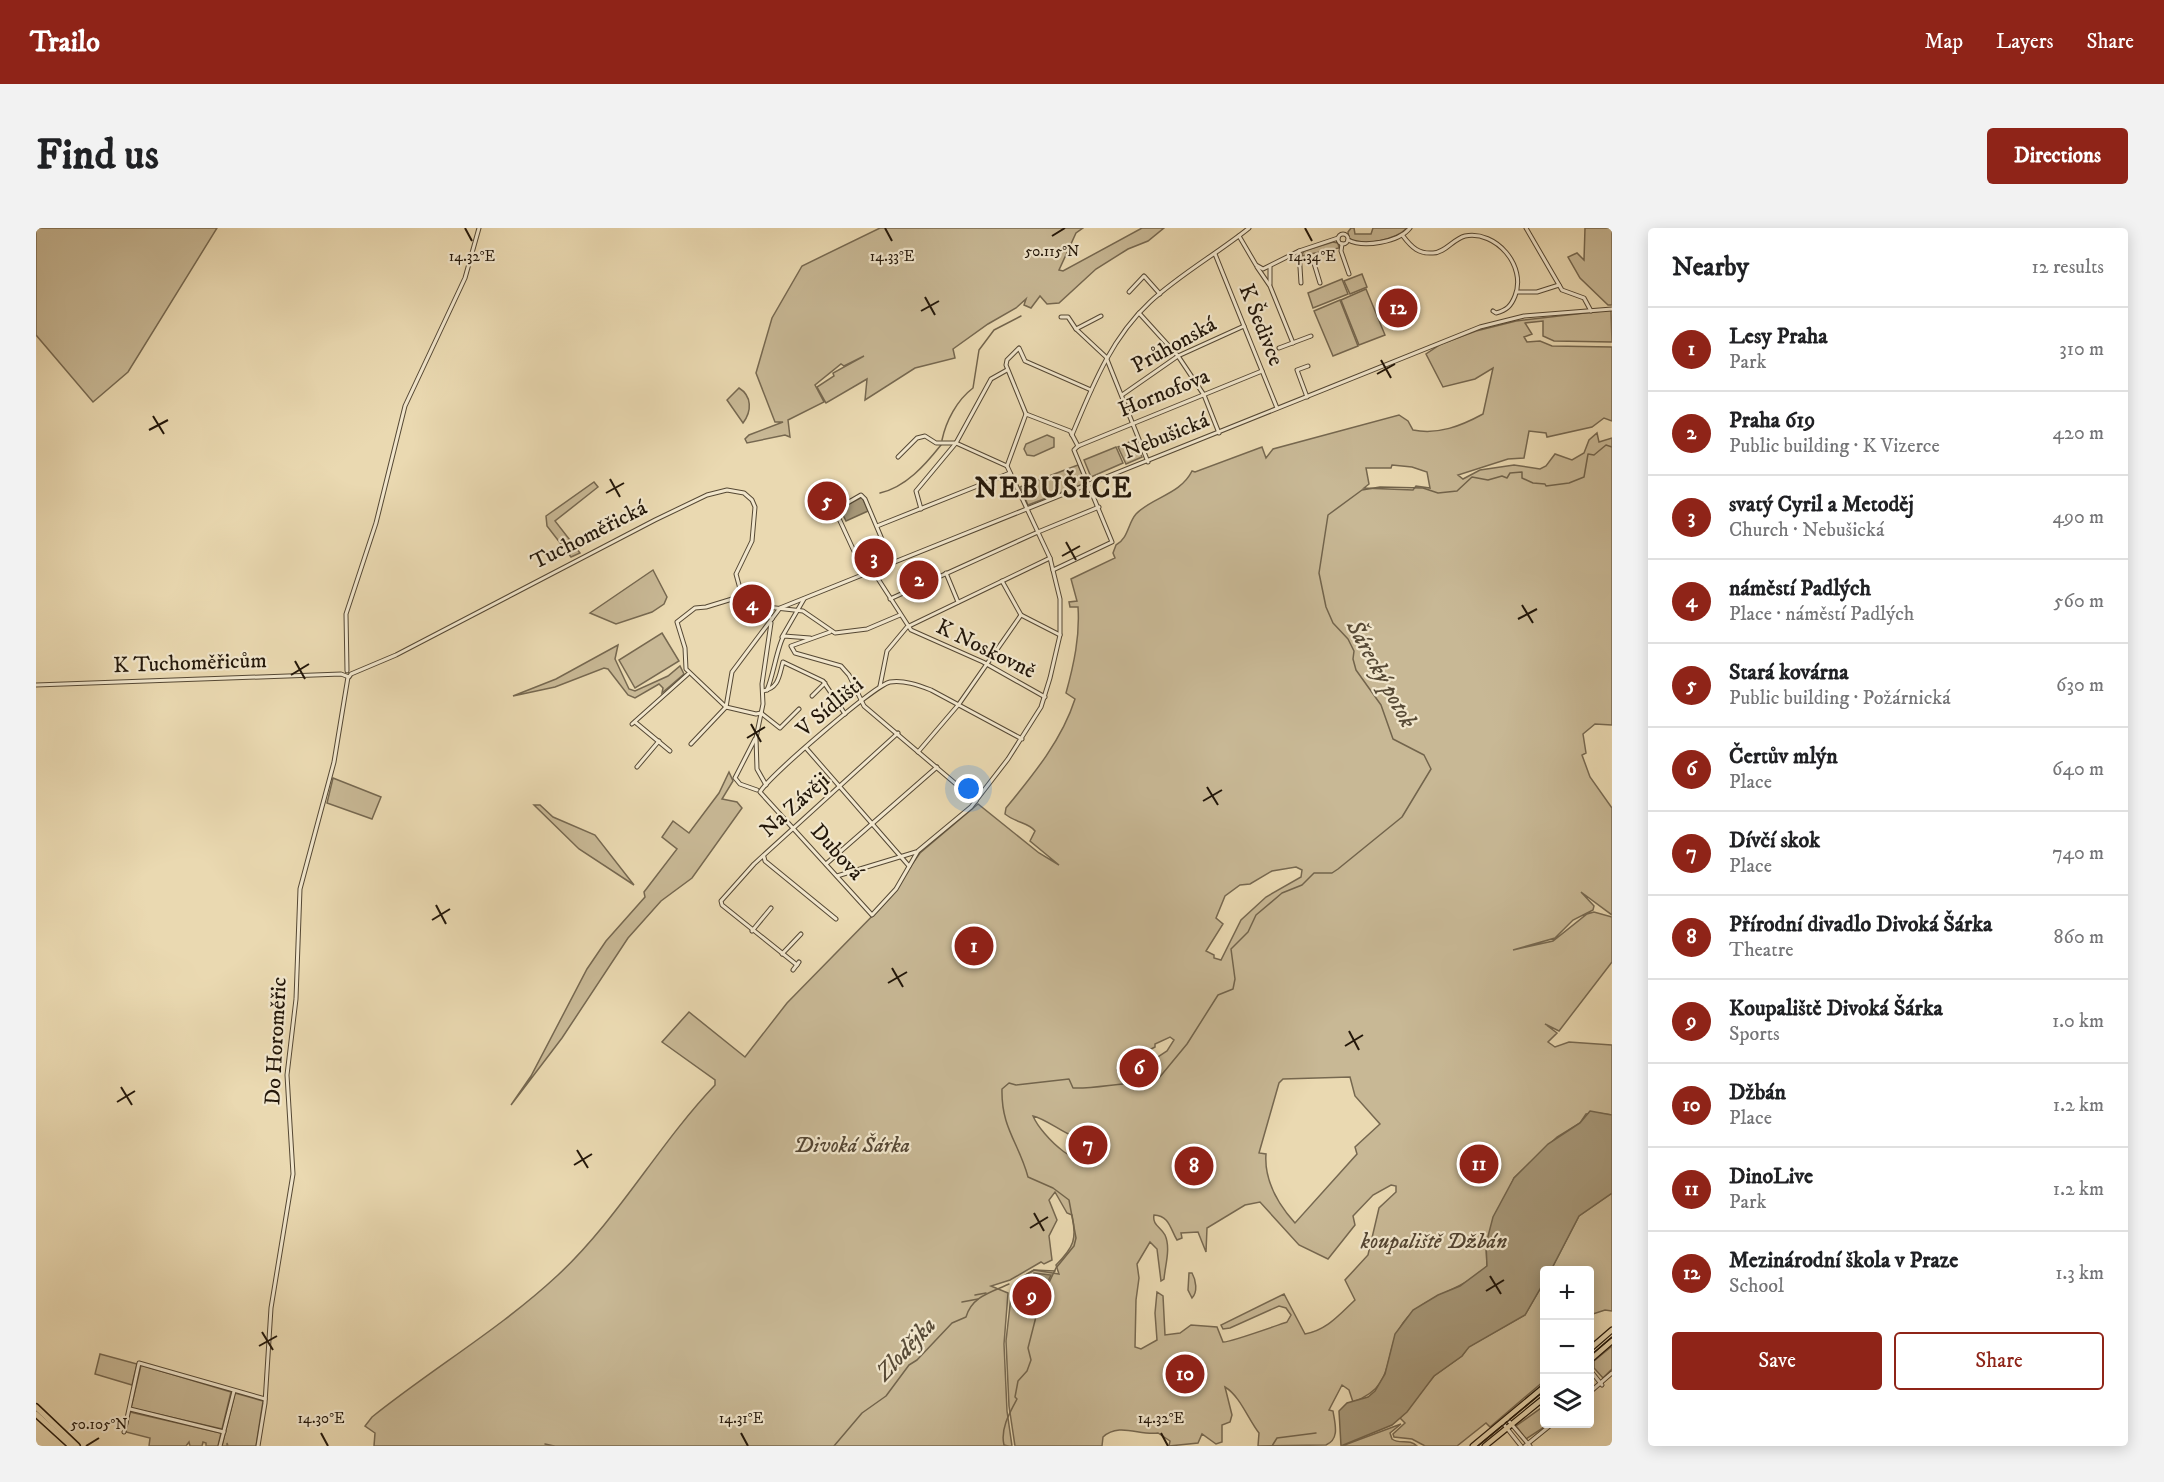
<!DOCTYPE html>
<meta charset="utf-8">
<style>
body{margin:0;font-family:"IM FELL DW Pica",serif;background:#f2f2f2;color:#202124}
.controls{position:absolute;right:18px;bottom:18px;display:grid;overflow:hidden;border-radius:6px;box-shadow:0 3px 15px #0003}
.controls button{width:54px;height:54px;display:grid;place-items:center;padding:0;border:0;border-bottom:2px solid #e0e0e0;background:#fff;color:#202124;font:30px sans-serif}
.you{position:absolute;left:933px;top:561px;width:21px;height:21px;margin:-15px;border:4px solid #fff;border-radius:50%;background:#1a73e8;box-shadow:0 0 0 9px #1a73e833}
.badge{display:grid;place-items:center;width:39px;height:39px;border-radius:50%;background:#8f2418;color:#fff;font-size:20px;font-weight:700}
.pin{position:absolute;translate:-50% -50%;border:3px solid #fff;box-shadow:0 2px 6px #0006}
.list{margin:0;padding:0;list-style:none}
h2{display:flex;justify-content:space-between;align-items:center;height:78px;margin:0;padding:0 24px;font-size:26px}
h2 small{font-size:20px;font-weight:400;color:#757577}
.list li{display:grid;grid-template-columns:39px 1fr auto;gap:18px;align-items:center;box-sizing:border-box;height:84px;padding:0 24px;border-top:2px solid #e0e0e0}
.list b{display:block;font-size:22px;white-space:nowrap}
.list p{margin:0;font-size:20px;white-space:nowrap;color:#757577}
.list em{font-size:20px;font-style:normal;color:#757577}
.actions{display:flex;gap:12px;padding:18px 24px}
.actions a{flex:1;padding:14px 0;border:2px solid #8f2418;border-radius:6px;text-align:center;font-size:21px;color:#8f2418}
.actions .main{background:#8f2418;color:#fff}
.icon{flex:none;width:33px;height:33px;fill:none;stroke:currentColor;stroke-width:2;stroke-linecap:round;stroke-linejoin:round}
.map{position:relative;flex:none;width:1576px;height:1218px;overflow:hidden;border-radius:6px}
header{display:flex;align-items:center;gap:36px;box-sizing:border-box;height:84px;padding:0 30px;background:#8f2418;color:#fff}
header strong{font-size:28px}
nav{display:flex;gap:33px;margin-inline-start:auto;font-size:21px}
.intro{display:flex;align-items:center;justify-content:space-between;box-sizing:border-box;height:144px;padding:0 36px}
h1{margin:0;font-size:42px}
.button{padding:15px 27px;border-radius:6px;background:#8f2418;color:#fff;font-size:21px;font-weight:700}
main{display:flex;gap:36px;padding:0 36px}
aside{flex:1;background:#fff;border-radius:6px;box-shadow:0 3px 15px #0003}
.map>svg:first-child{display:block}
.green{fill:#c8b895;stroke:#766850;stroke-width:1.5;fill-rule:evenodd}
.water{fill:#a69778;stroke:#72644c;stroke-width:1.5}
.lines{fill:none;stroke-linecap:round;stroke-linejoin:round}
.stream{stroke:#72644c;stroke-width:1.5}
.minor-casing{stroke:#554834;stroke-width:5}
.major-casing{stroke:#23170a;stroke-width:7}
.highway-casing{stroke:#23170a;stroke-width:8}
.minor{stroke:#f1e6cc;stroke-width:3}
.major{stroke:#ead9b1;stroke-width:4.5}
.highway{stroke:#ead9b1;stroke-width:5}
.tram{stroke:#23170a;stroke-width:1.5}
.ticks{fill:none;stroke:#23170a;stroke-width:2}
.labels{text-anchor:middle;dominant-baseline:central;stroke-width:4.5;stroke-linejoin:round;paint-order:stroke}
.street-label{font-size:22px;fill:#23170a;stroke:#f1e6cc}
.park-label{font-size:22px;font-style:italic;fill:#554734;stroke:#f1e6cc}
.water-label{font-size:24px;font-style:italic;fill:#574a36;stroke:#f1e6cc}
.district-label{font-size:28px;font-weight:bold;letter-spacing:1.5px;fill:#23170a;stroke:#f1e6cc}
.ticks-label{font-size:15px;text-anchor:middle;fill:#23170a;stroke:#f1e6cc;stroke-width:4.5;stroke-linejoin:round;paint-order:stroke}
</style>
<header>
<strong>Trailo</strong>
<nav><a>Map</a><a>Layers</a><a>Share</a></nav>
</header>
<div class="intro"><h1>Find us</h1><a class="button">Directions</a></div>
<main>
<div class="map">
<svg width="1576" height="1218" viewBox="0 0 1576 1218">
<rect width="100%" height="100%" fill="#ead9b1"/>
<filter id="stains"><feTurbulence type="fractalNoise" baseFrequency=".00333" numOctaves="4"/><feColorMatrix values="0 0 0 0 .2 0 0 0 0 .09 0 0 0 0 .02 0 0 0 .5 -.17"/></filter>
<radialGradient id="worn" r=".72"><stop offset=".6" stop-color="#630" stop-opacity="0"/><stop offset="1" stop-color="#630" stop-opacity=".3"/></radialGradient>
<g class="green">
<path d="M0 0H181L92 144 57 174 0 107Z"/>
<path d="M844 0H1047L1040 5 1023 42 1027 43 1106 0H1128L1112 13 1092 21 1060 41 1023 75 1011 76 1004 68 995 80 988 77 990 71 980 80 952 96 917 121 919 130 879 140 829 172 831 151 790 175 781 159 798 148 797 145 828 128 808 138 805 136 779 157 788 174 752 192 754 209 749 207 711 215 709 211 713 207 747 194H739L720 145 736 90 766 38Z"/>
<path d="M1315 0H1318L1319 6H1335L1337 0H1371C1361 11 1325 20 1313 10L1312 4Z"/>
<path d="M1549 0H1576V77H1572L1544 50 1532 29 1541 25 1548 32Z"/>
<path d="M1297 14 1302 15 1303 20 1265 28 1268 23Z"/>
<path d="M1326 46 1331 59 1314 66 1308 53Z"/>
<path d="M1306 51 1312 66 1277 80 1272 65Z"/>
<path d="M1330 61 1349 107 1323 117 1305 72Z"/>
<path d="M1304 72 1322 118 1297 128 1278 83Z"/>
<path d="M1575 82 1576 114 1518 113 1507 108V93L1489 95 1496 106 1488 109 1491 114 1504 113 1516 118 1576 119V193L1568 190 1556 199 1511 209 1510 205 1493 203 1488 230 1472 231 1422 247 1427 251 1444 242 1478 237 1504 241 1510 238 1519 226 1536 232 1548 225 1553 212 1561 205 1563 214 1576 210V497L1559 496 1547 506 1550 525 1546 527 1554 549 1576 580V687L1545 664 1558 678 1557 682 1537 692 1519 710 1477 722 1517 713 1551 686 1558 684 1576 689V734L1523 803 1509 796 1521 805 1512 814 1519 819 1533 814 1576 817V887L1562 885 1550 886 1544 895 1521 909 1478 950 1450 1016 1451 1038C1426 1064 1388 1066 1367 1095 1345 1126 1363 1157 1317 1174L1313 1162 1306 1157 1293 1182 1297 1183C1299 1196 1304 1211 1290 1217L1222 1218 1223 1205C1212 1191 1204 1168 1189 1159L1196 1187 1194 1194 1186 1197V1214L1180 1216 1166 1206 1162 1215 1133 1218 1134 1213 1122 1205C1104 1208 1083 1194 1067 1209L1066 1218H979L973 1178 970 1113 976 1060 981 1052 998 1042 1023 1046 1020 1037C1038 1019 1041 1011 1036 987L1031 985 1019 964 1013 972 1021 992 1013 1008 1016 1032 1008 1036 1005 1034 974 1052 955 1058 972 1065 968 1116 971 1183 976 1218H338L339 1205 329 1198 336 1189C397 1140 464 1101 522 1047 582 991 622 917 679 857V852L626 814 653 784 709 829 751 775 848 676 884 625 942 576 1003 625 1023 637 994 613 999 603C994 595 980 595 969 586L970 580C997 547 1026 512 1039 471L1030 465C1038 436 1044 408 1042 379H1034L1033 374 1041 373 1035 351 1079 330 1077 325 1080 317C1092 311 1092 295 1100 286 1116 269 1144 267 1156 243L1159 244 1226 219 1230 230 1237 221 1363 187 1372 193 1377 202C1402 207 1425 198 1447 186L1457 140 1439 151 1407 159 1390 126 1405 116 1440 103 1480 93ZM1356 237 1376 239 1391 244 1394 260 1380 258 1377 262 1328 260 1333 256 1330 240H1355ZM1260 639 1266 642 1265 649 1230 669 1205 692 1185 732 1178 730V727L1170 723 1187 696 1180 690 1189 668 1204 657 1214 656 1236 643ZM1134 809 1138 812 1131 823 1111 836 1113 850 1100 853 1084 850 1081 842C1093 830 1105 827 1119 819V816ZM1314 849 1319 868 1344 896 1319 919 1321 926 1259 995C1242 976 1228 952 1230 926L1223 925 1243 855 1247 851ZM997 888C1015 892 1039 917 1054 909L1064 914 1067 925C1048 952 1005 907 997 888ZM1355 957 1360 958V964L1343 980 1332 1027 1309 1052 1319 1072C1303 1087 1291 1102 1269 1106L1248 1066 1185 1097 1187 1101 1194 1100 1243 1078 1250 1080 1255 1087 1251 1094C1242 1097 1192 1115 1187 1114L1181 1099 1155 1097 1144 1105 1129 1107 1127 1068 1121 1064 1119 1085 1121 1112 1105 1121 1099 1119 1100 1072 1103 1050 1101 1036 1114 1014 1121 1021 1125 1053 1128 1051C1129 1038 1135 1020 1129 1007 1125 999 1116 997 1118 987 1134 988 1134 1001 1141 1012L1146 1010 1145 1005 1162 1004 1170 1024 1171 1000 1209 977 1224 974 1263 1017 1292 1031 1319 997 1317 988 1337 967Z"/>
<path d="M703 160C716 168 716 183 707 195L691 172Z"/>
<path d="M1011 207 1018 210V219L998 228 991 227 988 221 990 216Z"/>
<path d="M1098 212 1106 229 1090 236 1082 219Z"/>
<path d="M1080 219 1087 235 1055 249 1048 232Z"/>
<path d="M1042 237 1050 255 992 277 984 259Z"/>
<path d="M558 254 562 259 519 293 544 325 535 329 511 298 510 288Z"/>
<path d="M617 342 631 369 628 376 616 384 580 396 554 385Z"/>
<path d="M626 405 643 433 599 460 583 432Z"/>
<path d="M582 417 579 431 593 461 599 463 632 448 644 438 648 446 626 465 627 460 623 456 599 470 592 467 572 441 568 440 519 459 477 468 520 451Z"/>
<path d="M693 544 697 553 686 571 701 574 706 580 656 650 625 673 592 710 526 810 475 877 495 848 551 741 570 713 609 669 608 664 641 621 626 609 637 593 653 605 683 565Z"/>
<path d="M297 550 345 569 336 591 291 575Z"/>
<path d="M498 577H504L517 589 559 607 598 657 543 621Z"/>
<path d="M1576 965V1083L1569 1082 1554 1087V1042H1515L1543 988Z"/>
<path d="M1153 1045H1156C1160 1052 1162 1064 1156 1070L1152 1062Z"/>
<path d="M1508 1054V1153L1454 1199 1450 1195 1421 1218H1389L1376 1211 1358 1209 1357 1206 1369 1195 1364 1190 1398 1148 1426 1128 1432 1119 1489 1087Z"/>
<path d="M1576 1118V1141L1567 1150 1558 1140V1133Z"/>
<path d="M64 1126 101 1136 96 1157 59 1146Z"/>
<path d="M105 1137 195 1164 186 1201 95 1180Z"/>
<path d="M199 1165 227 1173 220 1218H192L191 1215V1218H186Z"/>
<path d="M1508 1178 1505 1185 1508 1188V1196H1513L1490 1211 1480 1198Z"/>
<path d="M94 1184 185 1205 182 1218H170V1215L167 1214 166 1218H154L153 1214 150 1218H113L114 1210 90 1204Z"/>
<path d="M1365 1196 1354 1205 1356 1211C1364 1217 1373 1210 1381 1218H1306Z"/>
</g>
<g class="water">
<path d="M826 269 832 283 810 293 804 281Z"/>
<path d="M1554 883 1576 887V965L1543 988 1515 1042H1508V1054L1489 1087 1433 1119 1426 1128 1398 1148 1371 1184 1356 1197 1305 1218 1303 1183 1311 1175 1332 1169 1339 1163 1349 1146 1359 1106 1377 1082 1402 1067 1424 1058 1451 1038 1450 1016 1457 989 1478 950 1512 916 1544 895Z"/>
<path d="M998 1045 1015 1047 1007 1064 994 1056Z"/>
</g>
<g class="lines">
<g class="stream">
<path d="M906 212C910 193 921 172 937 160L943 122 958 102 985 88"/>
<path d="M844 265C870 259 889 237 905 217"/>
<path d="M991 1046 998 1042 1019 1043"/>
<path d="M939 1067 950 1065"/>
<path d="M926 1074 942 1071"/>
<path d="M509 1216 518 1218"/>
<path d="M798 1218 826 1185 850 1168 873 1137 881 1132 916 1095 930 1089C936 1068 956 1064 973 1056"/>
<path d="M972 1218 968 1217C964 1201 974 1184 981 1171L979 1169 982 1153 991 1143 995 1132 992 1120 1004 1073 1020 1040 1038 1018 1040 1010 1033 972 1017 960 992 949C983 915 965 900 966 861L973 855 980 857 1033 851 1037 860C1065 861 1091 852 1118 856L1151 816 1182 767 1197 761 1199 751 1195 721 1212 704 1220 687 1246 665 1266 657 1278 645H1296L1302 641 1366 589 1395 541 1388 527 1357 511 1345 477 1320 442 1317 431 1318 423 1312 411 1297 395 1290 379 1283 345 1292 287 1326 262 1344 259 1387 260 1402 265 1421 263 1436 249 1452 252 1466 248 1471 250 1474 245 1486 244V250L1497 255 1509 256 1510 258 1533 255 1548 249 1552 226 1558 227 1570 217 1576 219"/>
<path d="M1236 1218 1241 1210 1280 1205"/>
</g>
<g class="minor-casing">
<g id="minor">
<path d="M1490 0 1526 62 1548 70 1555 83"/>
<circle cx="1307" cy="11" r="5"/>
<path d="M1203 8 1220 37 1227 41 1263 23 1302 10"/>
<path d="M1367 8C1376 20 1383 26 1397 25 1409 25 1417 11 1429 8 1460 2 1491 38 1479 68 1475 78 1471 82 1460 85L1457 83"/>
<path d="M1312 12C1328 20 1363 14 1374 0"/>
<path d="M1306 16 1305 23 1313 46"/>
<path d="M1263 23 1265 55"/>
<path d="M1179 26 1241 180"/>
<path d="M1262 33 1272 30 1277 32 1284 55"/>
<path d="M1221 39 1234 58 1257 115"/>
<path d="M1234 39V56"/>
<path d="M1093 64 1108 48 1124 66"/>
<path d="M1481 64H1501L1523 57"/>
<path d="M1103 85 1142 128 1168 167 1183 205"/>
<path d="M1065 88 1040 101 1070 129 1112 234"/>
<path d="M1025 89H1032L1040 101"/>
<path d="M1243 120 1275 108"/>
<path d="M1086 167 1142 128 1208 98"/>
<path d="M1271 169 1261 142 1272 138"/>
<path d="M990 186 970 137 971 132 983 120 989 133 1055 162"/>
<path d="M1036 207C1056 159 1075 110 1114 74 1143 47 1182 25 1213 0"/>
<path d="M1042 218 1226 143"/>
<path d="M862 229 881 210 889 208 900 215H920L971 238"/>
<path d="M885 281 880 263 920 215 955 151 971 142"/>
<path d="M841 298 974 245"/>
<path d="M821 329 848 317"/>
<path d="M1017 342 1076 314 1038 222 1042 218"/>
<path d="M837 343 875 402 947 434 1009 469"/>
<path d="M910 345 922 374"/>
<path d="M829 347 799 282 825 267 829 271 856 335"/>
<path d="M966 353 985 387 1024 407"/>
<path d="M706 368 670 379 659 380 641 394 649 420 650 441 690 479 720 486 725 485 744 500 763 481"/>
<path d="M854 371 1002 304 1063 279"/>
<path d="M722 378 736 391"/>
<path d="M794 404 755 418 759 425 805 438 813 447 828 478 940 573"/>
<path d="M746 409 768 371"/>
<path d="M311 443 310 386 340 295 369 178 429 50 443 0"/>
<path d="M0 457 305 446 313 449 315 446 360 427 619 292 671 267 691 262 708 265 716 272 719 279 716 313 700 346 706 368 722 378 767 383 799 405 831 401 864 387"/>
<path d="M844 458 851 423 871 399 1014 330"/>
<path d="M731 462C737 449 742 415 748 408L774 410"/>
<path d="M727 463C743 460 743 448 747 434L787 453 809 486"/>
<path d="M776 468 789 455"/>
<path d="M599 494 634 523"/>
<path d="M596 496 652 446"/>
<path d="M719 511 699 550 704 556 721 562"/>
<path d="M986 511 895 462C882 457 868 452 854 454 839 457 732 549 724 564L836 687 860 661 882 623 935 579 972 531 1005 479 1014 450 1024 407V371L1014 330 971 238 990 186 1034 203 1042 218"/>
<path d="M655 516 690 479 696 444 744 380 1444 99 1488 88 1576 81"/>
<path d="M770 520 873 638"/>
<path d="M882 524 923 476 985 387"/>
<path d="M601 539 623 513"/>
<path d="M730 557 721 541 720 510 727 476 726 456 735 395"/>
<path d="M728 629 729 633 800 691"/>
<path d="M790 636 901 539"/>
<path d="M801 648 880 624"/>
<path d="M716 703 735 680"/>
<path d="M746 726 765 706"/>
<path d="M761 737 686 677 685 673 718 636 862 505"/>
<path d="M757 742 763 734"/>
<path d="M1554 1142 1566 1157"/>
<path d="M1554 1164 1576 1145"/>
<path d="M94 1181 188 1204"/>
<path d="M1471 1191 1494 1218"/>
<path d="M1466 1194 1485 1218"/>
<path d="M88 1204 103 1135 229 1171"/>
<path d="M184 1218 198 1163"/>
<path d="M222 1218 229 1175 235 1080 257 946 251 847 260 771 264 661 298 534 312 449"/>
<path d="M1489 1218 1516 1196"/>
</g>
</g>
<g class="major-casing">
<g id="major">
<path d="M1554 1121 1576 1102"/>
<path d="M1554 1132 1576 1113"/>
<path d="M1437 1218 1508 1159"/>
<path d="M1449 1218 1508 1170"/>
</g>
</g>
<g class="highway-casing">
<g id="highway">
<path d="M0 1179 41 1218"/>
<path d="M0 1186 35 1218"/>
</g>
</g>
<use href="#minor" class="minor"/>
<use href="#major" class="major"/>
<use href="#highway" class="highway"/>
<g class="tram">
<path d="M1554 1128 1576 1109"/>
<path d="M1442 1218 1508 1163"/>
</g>
</g>
<path class="ticks" d="M429 0 436 13M849 0 856 13M1269 0 1276 13M1016 8 1029 0M889 69 899 87M885 83 903 73M1345 132 1355 150M1341 146 1359 136M117 188 128 206M113 202 132 192M574 251 584 269M570 265 588 255M1030 314 1040 332M1026 328 1044 318M1486 377 1497 395M1482 391 1501 381M259 433 269 451M255 447 273 436M715 496 725 514M711 510 729 499M1171 559 1182 577M1167 573 1186 562M400 677 410 696M396 692 414 681M856 740 867 759M852 755 871 744M1313 803 1323 822M1309 818 1327 807M85 859 96 877M81 874 99 863M541 922 552 940M538 937 556 926M998 985 1008 1003M994 1000 1012 989M1454 1048 1465 1066M1450 1063 1468 1052M226 1104 237 1122M223 1118 241 1108M285 1205 292 1218M705 1205 712 1218M1125 1205 1132 1218M50 1218 63 1210"/>
<g class="labels">
<g class="street-label">
<text transform="translate(1225 97) rotate(68)">K Šedivce</text>
<text transform="translate(1138 117) rotate(-29)">Průhonská</text>
<text transform="translate(1128 165) rotate(-22)">Hornofova</text>
<text transform="translate(1130 208) rotate(-22)">Nebušická</text>
<text transform="translate(553 307) rotate(-27)">Tuchoměřická</text>
<text transform="translate(950 421) rotate(26)">K Noskovně</text>
<text transform="translate(154 435) rotate(-2)">K Tuchoměřicům</text>
<text transform="translate(794 479) rotate(-40)">V Sídlišti</text>
<text transform="translate(759 577) rotate(-42)">Na Závěji</text>
<text transform="translate(801 624) rotate(48)">Dubová</text>
<text transform="translate(240 813) rotate(-87)">Do Horoměřic</text>
</g>
<g class="park-label">
<text x="816" y="917">Divoká Šárka</text>
<text x="1398" y="1013">koupaliště Džbán</text>
</g>
<g class="water-label">
<text transform="translate(1345 446) rotate(61)">Šárecký potok</text>
<text transform="translate(870 1121) rotate(-47)">Zlodějka</text>
</g>
<g class="district-label">
<text x="1018" y="260">NEBUŠICE</text>
</g>
</g>
<g class="ticks-label">
<text x="1016" y="28">50.115°N</text>
<text x="436" y="33">14.32°E</text>
<text x="856" y="33">14.33°E</text>
<text x="1276" y="33">14.34°E</text>
<text x="285" y="1195">14.30°E</text>
<text x="705" y="1195">14.31°E</text>
<text x="1125" y="1195">14.32°E</text>
<text x="63" y="1201">50.105°N</text>
</g>
<rect width="100%" height="100%" filter="url(#stains)"/>
<rect width="100%" height="100%" fill="url(#worn)"/>
</svg>
<div class="controls">
<button>+</button>
<button>−</button>
<button><svg class="icon" aria-label="layers" viewBox="0 0 24 24"><path d="M12 4l9 5-9 5-9-5zM3 14l9 5 9-5"/></svg></button>
</div>
<div class="you"></div>
<div class="pin badge" style="left:938px;top:718px">1</div>
<div class="pin badge" style="left:883px;top:352px">2</div>
<div class="pin badge" style="left:838px;top:330px">3</div>
<div class="pin badge" style="left:716px;top:376px">4</div>
<div class="pin badge" style="left:791px;top:273px">5</div>
<div class="pin badge" style="left:1103px;top:840px">6</div>
<div class="pin badge" style="left:1052px;top:917px">7</div>
<div class="pin badge" style="left:1158px;top:938px">8</div>
<div class="pin badge" style="left:996px;top:1068px">9</div>
<div class="pin badge" style="left:1149px;top:1146px">10</div>
<div class="pin badge" style="left:1443px;top:936px">11</div>
<div class="pin badge" style="left:1362px;top:80px">12</div>
</div>
<aside>
<h2>Nearby<small>12 results</small></h2>
<ul class="list">
<li><span class="badge">1</span><div><b>Lesy Praha</b><p>Park</p></div><em>310 m</em></li>
<li><span class="badge">2</span><div><b>Praha 619</b><p>Public building · K Vizerce</p></div><em>420 m</em></li>
<li><span class="badge">3</span><div><b>svatý Cyril a Metoděj</b><p>Church · Nebušická</p></div><em>490 m</em></li>
<li><span class="badge">4</span><div><b>náměstí Padlých</b><p>Place · náměstí Padlých</p></div><em>560 m</em></li>
<li><span class="badge">5</span><div><b>Stará kovárna</b><p>Public building · Požárnická</p></div><em>630 m</em></li>
<li><span class="badge">6</span><div><b>Čertův mlýn</b><p>Place</p></div><em>640 m</em></li>
<li><span class="badge">7</span><div><b>Dívčí skok</b><p>Place</p></div><em>740 m</em></li>
<li><span class="badge">8</span><div><b>Přírodní divadlo Divoká Šárka</b><p>Theatre</p></div><em>860 m</em></li>
<li><span class="badge">9</span><div><b>Koupaliště Divoká Šárka</b><p>Sports</p></div><em>1.0 km</em></li>
<li><span class="badge">10</span><div><b>Džbán</b><p>Place</p></div><em>1.2 km</em></li>
<li><span class="badge">11</span><div><b>DinoLive</b><p>Park</p></div><em>1.2 km</em></li>
<li><span class="badge">12</span><div><b>Mezinárodní škola v Praze</b><p>School</p></div><em>1.3 km</em></li>
</ul>
<div class="actions"><a class="main">Save</a><a>Share</a></div>
</aside>
</main>
